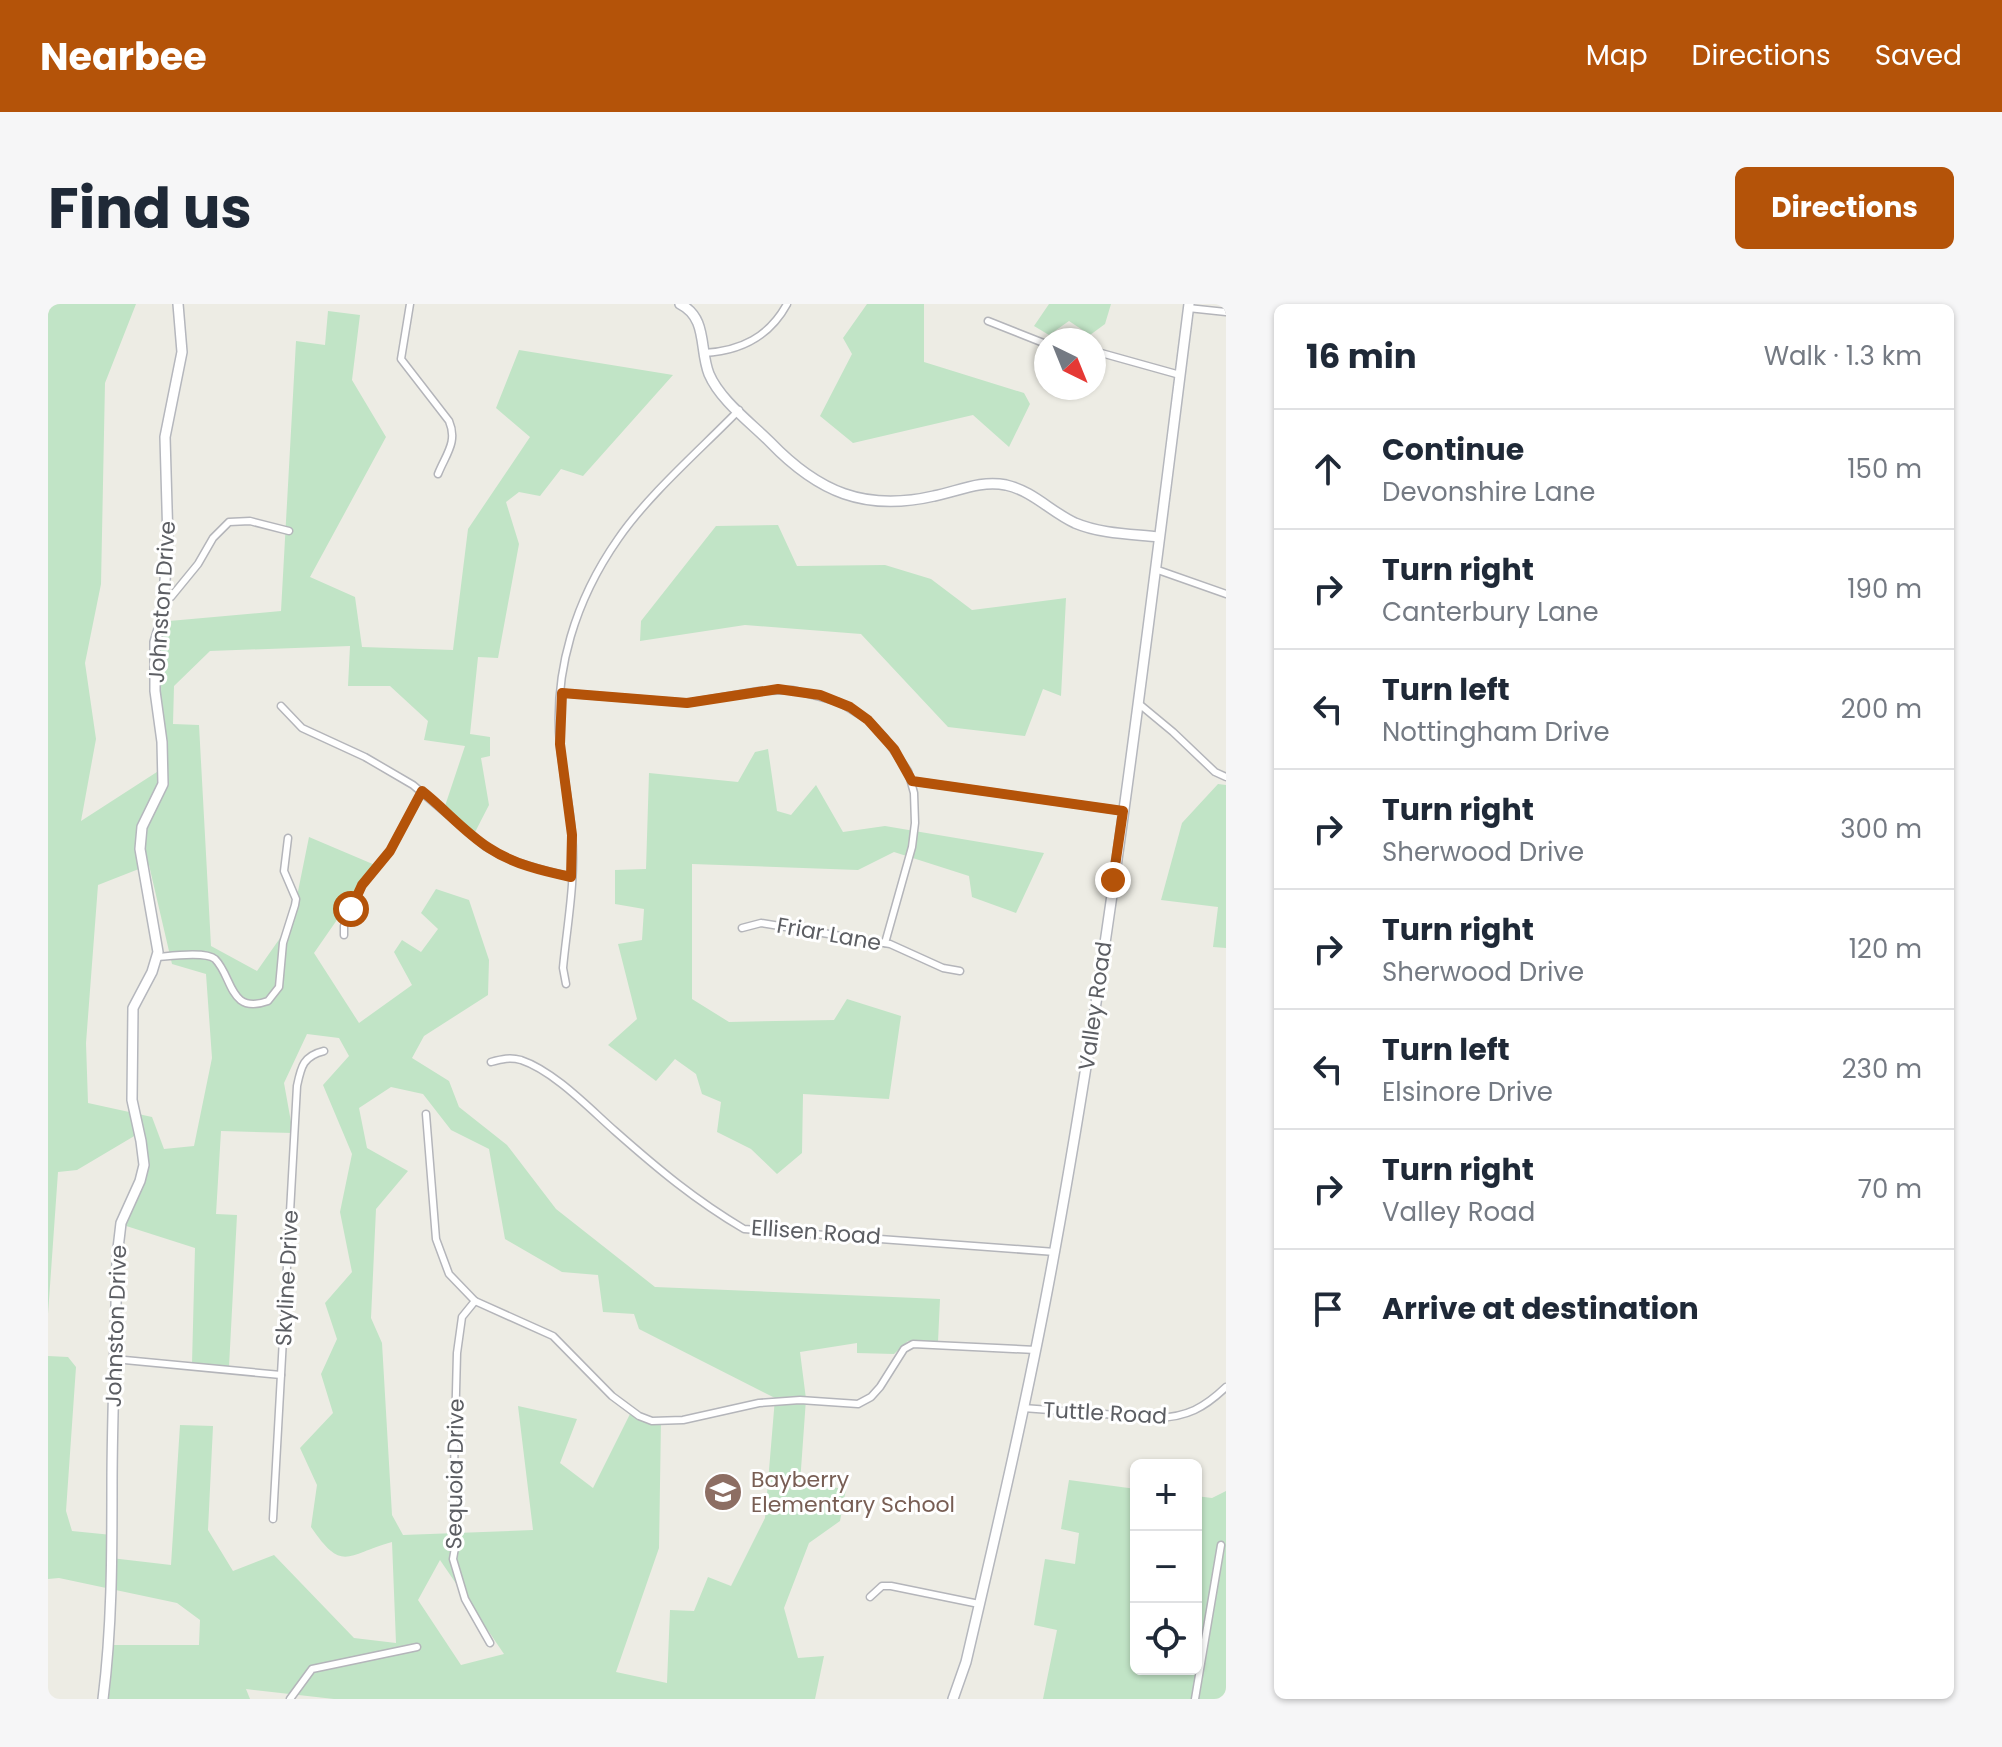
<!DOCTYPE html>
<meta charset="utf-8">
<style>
body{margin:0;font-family:Poppins,sans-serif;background:#f6f6f7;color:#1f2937}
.controls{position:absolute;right:24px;bottom:24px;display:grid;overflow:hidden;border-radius:12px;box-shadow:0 2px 6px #0004}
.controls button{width:72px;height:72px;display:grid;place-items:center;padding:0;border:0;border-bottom:2px solid #e0e1e3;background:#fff;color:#1f2937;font:40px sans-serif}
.compass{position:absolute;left:986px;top:24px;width:72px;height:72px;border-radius:50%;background:#fff;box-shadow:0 2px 6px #0004;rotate:137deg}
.stop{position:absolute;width:24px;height:24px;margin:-18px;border:6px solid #b45309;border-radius:50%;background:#fff}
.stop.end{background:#b45309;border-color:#fff;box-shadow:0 2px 8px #0008}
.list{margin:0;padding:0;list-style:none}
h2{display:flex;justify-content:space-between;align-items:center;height:104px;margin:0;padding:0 32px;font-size:34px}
h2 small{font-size:26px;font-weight:400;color:#747a83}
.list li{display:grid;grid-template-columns:52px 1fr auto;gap:24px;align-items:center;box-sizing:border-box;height:120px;padding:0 32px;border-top:2px solid #e0e1e3}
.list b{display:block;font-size:30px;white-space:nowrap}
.list p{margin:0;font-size:26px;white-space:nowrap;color:#747a83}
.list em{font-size:26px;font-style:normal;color:#747a83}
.icon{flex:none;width:44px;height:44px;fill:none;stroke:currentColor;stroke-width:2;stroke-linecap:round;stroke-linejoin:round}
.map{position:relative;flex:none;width:1178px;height:1395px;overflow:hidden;border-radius:12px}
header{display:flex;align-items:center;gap:48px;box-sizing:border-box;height:112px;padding:0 40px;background:#b45309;color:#fff}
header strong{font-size:38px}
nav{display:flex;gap:44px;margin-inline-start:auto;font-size:28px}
.intro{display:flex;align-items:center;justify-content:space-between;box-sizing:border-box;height:192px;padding:0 48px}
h1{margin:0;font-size:56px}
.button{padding:20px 36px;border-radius:12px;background:#b45309;color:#fff;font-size:28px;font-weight:700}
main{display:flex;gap:48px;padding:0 48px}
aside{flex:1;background:#fff;border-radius:12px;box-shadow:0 2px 6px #0004}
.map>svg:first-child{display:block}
.green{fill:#c1e4c6;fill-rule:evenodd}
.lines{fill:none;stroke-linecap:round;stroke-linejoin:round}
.street-casing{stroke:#b4b5ba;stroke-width:9}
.secondary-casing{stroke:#b5b7bd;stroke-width:12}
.street{stroke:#fff;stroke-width:6}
.secondary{stroke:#fff;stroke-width:9}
.route{stroke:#b45309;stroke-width:10}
.labels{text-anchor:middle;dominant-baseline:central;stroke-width:6;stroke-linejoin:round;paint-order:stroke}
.street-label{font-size:22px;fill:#5c5e63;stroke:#fff}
.education-label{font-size:22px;fill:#785e54;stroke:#fff;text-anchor:start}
</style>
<header>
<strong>Nearbee</strong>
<nav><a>Map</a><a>Directions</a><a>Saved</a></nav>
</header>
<div class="intro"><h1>Find us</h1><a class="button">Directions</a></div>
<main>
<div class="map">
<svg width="1178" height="1395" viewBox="0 0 1178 1395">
<rect width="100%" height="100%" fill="#edece4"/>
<g class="green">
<path d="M0 0H88L57 79 53 280 37 359 48 435 33 517 112 466 101 363 110 318 233 307 248 37 277 41 280 7 312 11 304 76 338 133 262 273 307 293 314 343 405 346 420 225 482 133 448 104 471 46 625 71 535 172 513 165 492 192 471 188 458 198 471 240 450 354 430 353 422 430 442 433V452L433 454 441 501 424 534 395 508 417 442 376 436 380 417 342 382H300L302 342 162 347 126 382 125 420 151 421 163 642 209 667 244 617 261 533 327 561 266 649 311 719 364 681 346 648 354 636 373 648 390 625 373 609 388 585 421 596 441 656 440 691 376 732 364 754 401 777 411 803 459 841 508 905 607 983 892 995 890 1038 860 1037 846 1050 809 1049V1039L752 1048 758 1095 752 1179 798 1185 792 1217 761 1239 736 1304 750 1354 776 1352 767 1395H286L198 1385 202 1395H54L58 1341H151L152 1316 129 1299 11 1274 0 1275V1052L20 1053 28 1063 18 1207 24 1227 64 1231 63 1254 123 1261 132 1121 165 1122 160 1226 185 1267 226 1251 306 1334 348 1339 344 1238C299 1250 295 1270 263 1223L269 1181 252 1144 285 1109 273 1070 289 1035 277 999 304 968 292 908 304 850 275 781 301 752 291 734 259 730 236 779 245 829 173 827 168 910 189 911 181 1063 144 1060 147 944 72 920 91 870 88 831 29 866 10 868 0 1010ZM101 561 124 660 158 670 164 754 146 842 116 845 104 813 40 799 38 739 50 581ZM343 783 375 790 403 826 441 845 457 935 514 968 550 971 555 1008 586 1010 591 1025 727 1094 717 1214 683 1282 660 1273 646 1307 622 1306 619 1379 568 1368 611 1244 613 1116 583 1108 545 1184 512 1159 529 1115 470 1102 485 1226 355 1231 344 1211 334 1039 323 1014 328 905 360 867 319 844 311 804ZM392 1256 456 1350 413 1361 370 1296Z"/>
<path d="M819 0H876V58L976 89 982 100 961 143 925 111 805 139 772 112 804 50 795 34Z"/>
<path d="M1001 0H1063L1057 20 1042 31 1021 17 1001 31 986 22Z"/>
<path d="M730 221 749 262 837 261 883 275 924 306 1018 294 1013 392 995 385 977 432 900 423 813 330 697 321 592 337 593 317 668 222Z"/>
<path d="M720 445 729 507 743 511 768 481 795 528 837 522 996 549 968 609 924 593 921 572 846 548 810 566 644 560V695L681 718 786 716 799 695 853 712 841 795 755 790 754 849 729 870 703 845 669 828 673 798 654 790 648 770 627 755 608 777 560 741 589 715 570 640 594 636 596 605 567 600V566L598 565 601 469 690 478 707 448Z"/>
<path d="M1170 480 1178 481V644L1165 643 1170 603 1113 596 1134 519Z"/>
<path d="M1021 1176 1088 1185V1365H1148V1192L1164 1194 1178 1187V1395H995L1009 1326 986 1321 997 1255 1027 1260 1031 1229 1013 1225Z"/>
</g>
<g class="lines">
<g class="street-casing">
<g id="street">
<path d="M362 0 353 55 401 117C410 138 398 150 390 170"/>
<path d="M1140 4 1178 8"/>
<path d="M940 17 998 40"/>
<path d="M1046 47 1132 71"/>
<path d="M656 49C693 47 721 33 739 0"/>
<path d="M1107 265 1178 290"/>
<path d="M116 295 123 293 150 260 165 234 181 218 202 217 241 227"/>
<path d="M514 389 639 399 711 387 745 386 791 398 820 416 837 434 860 467 866 489 867 519 864 543 837 639"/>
<path d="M1090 399 1125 428 1167 468 1178 473"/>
<path d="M233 402 254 424 317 453 365 481 438 543C464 559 493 566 523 573"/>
<path d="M864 477 1075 507"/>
<path d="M694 624 713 619 842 640 895 664 912 667"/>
<path d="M296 631V622L314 581 342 547 374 487"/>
<path d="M110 653C122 652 158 647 167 655 185 673 181 711 220 697L231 683 235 639 247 601 248 595 236 567 240 534"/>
<path d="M518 680 515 664C519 621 528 575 524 531 522 501 515 471 512 441 505 367 528 295 570 235 600 191 653 145 691 106"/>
<path d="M443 758C454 755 462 753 473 756 506 767 542 805 567 827 610 865 647 896 696 925L1007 948"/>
<path d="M378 810 388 935 401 970 427 997 505 1032 564 1092 591 1112 604 1117 635 1116 711 1099 752 1096 810 1100 823 1093 832 1083 856 1045 865 1040 988 1046"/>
<path d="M427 997 414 1013 409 1049 405 1204 408 1238 405 1255 417 1295 442 1339"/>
<path d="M66 1055 233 1071"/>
<path d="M975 1104 1109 1114C1139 1113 1156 1104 1178 1083"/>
<path d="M225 1215 249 782C253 763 255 752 276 747"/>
<path d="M822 1293 834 1282H843L931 1300"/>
<path d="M242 1395 264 1365 369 1343"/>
<path d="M1147 1395 1173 1241"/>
</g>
</g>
<g class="secondary-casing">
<g id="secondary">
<path d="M632 0C660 14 651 45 661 70 672 96 702 118 722 138 770 188 817 208 886 192 911 187 932 176 958 181 985 187 1003 208 1027 219 1053 230 1084 230 1111 233"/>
<path d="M55 1395C64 1324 64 1252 64 1180 64 1105 68 1029 69 953L73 919 92 877 96 861 93 837 84 796 85 704 104 668 110 648 92 545 94 523 115 480 114 438 107 387V338L114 315 120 238 117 133 134 48 130 0"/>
<path d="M905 1395 918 1358C950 1221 982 1084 1007 945 1064 632 1101 316 1141 0"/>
</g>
</g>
<use href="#street" class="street"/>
<use href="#secondary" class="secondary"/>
</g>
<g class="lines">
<path class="route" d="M303 605 314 581 342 547 374 487C397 505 416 528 441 544 465 560 495 567 523 573L524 531 512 440 514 389 639 399 730 385 772 391 802 403 820 416 846 445 864 477 1075 507 1065 576"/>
</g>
<defs>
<g id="school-disc" transform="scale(2)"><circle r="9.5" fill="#8d6e63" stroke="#fff"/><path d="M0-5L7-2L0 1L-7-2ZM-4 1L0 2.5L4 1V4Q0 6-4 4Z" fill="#fff"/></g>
</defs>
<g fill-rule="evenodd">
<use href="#school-disc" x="675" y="1188"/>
</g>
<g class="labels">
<g class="street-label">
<text transform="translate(114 298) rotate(-86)">Johnston Drive</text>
<text transform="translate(781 630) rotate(10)">Friar Lane</text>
<text transform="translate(1047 702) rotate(-82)">Valley Road</text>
<text transform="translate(768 928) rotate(4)">Ellisen Road</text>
<text transform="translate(239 974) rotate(-87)">Skyline Drive</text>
<text transform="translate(68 1022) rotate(-88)">Johnston Drive</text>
<text transform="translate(1057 1109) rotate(3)">Tuttle Road</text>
<text transform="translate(407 1170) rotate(-89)">Sequoia Drive</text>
</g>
<g class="education-label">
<text x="703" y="1175">Bayberry<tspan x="703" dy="25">Elementary School</tspan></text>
</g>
</g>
</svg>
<div class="controls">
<button>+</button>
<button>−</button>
<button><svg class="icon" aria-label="locate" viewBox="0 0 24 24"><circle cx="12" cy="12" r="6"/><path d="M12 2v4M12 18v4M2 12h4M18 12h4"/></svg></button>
</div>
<svg class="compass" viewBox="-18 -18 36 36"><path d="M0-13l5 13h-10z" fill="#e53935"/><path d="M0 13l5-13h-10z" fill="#747a83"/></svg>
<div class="stop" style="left:303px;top:605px"></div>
<div class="stop end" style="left:1065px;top:576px"></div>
</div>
<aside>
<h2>16 min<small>Walk · 1.3 km</small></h2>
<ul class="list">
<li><svg class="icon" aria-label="ahead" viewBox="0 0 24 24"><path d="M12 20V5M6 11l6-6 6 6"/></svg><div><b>Continue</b><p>Devonshire Lane</p></div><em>150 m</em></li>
<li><svg class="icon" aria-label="right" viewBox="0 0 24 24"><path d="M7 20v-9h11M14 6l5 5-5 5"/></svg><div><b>Turn right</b><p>Canterbury Lane</p></div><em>190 m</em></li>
<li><svg class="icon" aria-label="left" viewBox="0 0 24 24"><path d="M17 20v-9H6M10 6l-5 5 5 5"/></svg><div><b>Turn left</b><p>Nottingham Drive</p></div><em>200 m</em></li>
<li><svg class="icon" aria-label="right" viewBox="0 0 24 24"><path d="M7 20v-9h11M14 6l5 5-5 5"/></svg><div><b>Turn right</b><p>Sherwood Drive</p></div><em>300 m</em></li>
<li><svg class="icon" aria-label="right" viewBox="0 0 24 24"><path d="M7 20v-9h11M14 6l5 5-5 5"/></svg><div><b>Turn right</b><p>Sherwood Drive</p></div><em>120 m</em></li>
<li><svg class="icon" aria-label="left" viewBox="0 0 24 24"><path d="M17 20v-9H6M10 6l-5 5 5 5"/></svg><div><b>Turn left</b><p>Elsinore Drive</p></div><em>230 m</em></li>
<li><svg class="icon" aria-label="right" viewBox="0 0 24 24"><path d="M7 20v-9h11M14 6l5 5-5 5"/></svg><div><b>Turn right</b><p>Valley Road</p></div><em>70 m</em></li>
<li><svg class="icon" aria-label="arrive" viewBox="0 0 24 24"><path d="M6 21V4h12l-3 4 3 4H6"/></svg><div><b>Arrive at destination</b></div></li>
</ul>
</aside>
</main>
